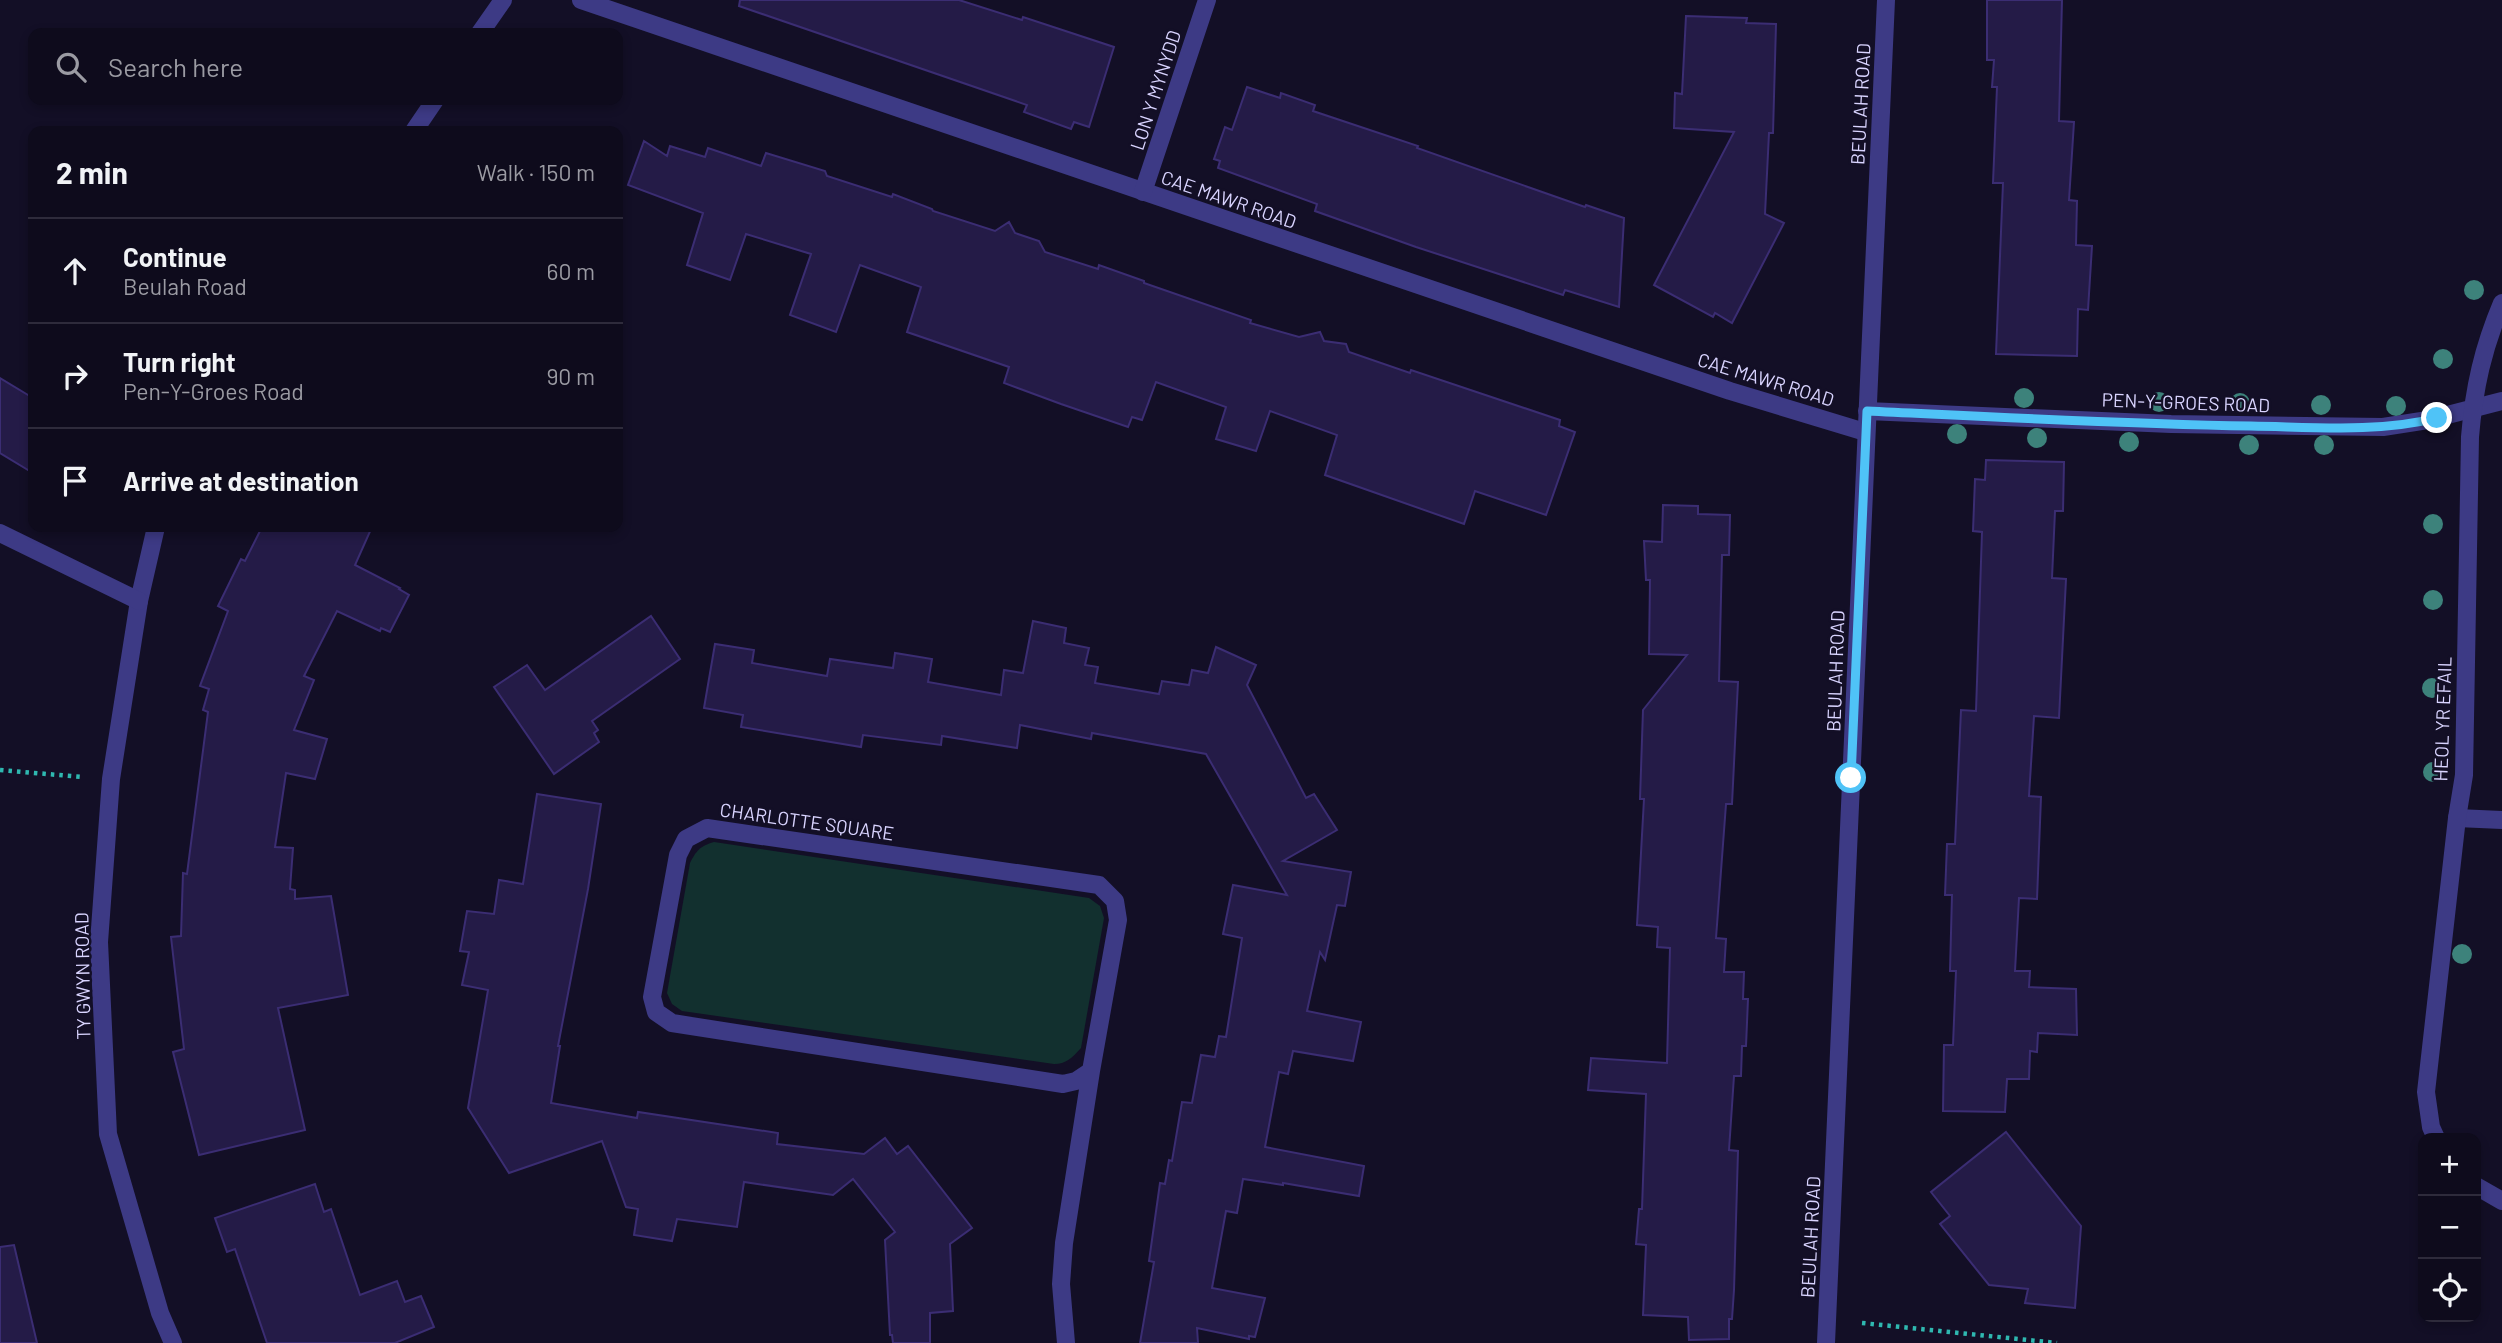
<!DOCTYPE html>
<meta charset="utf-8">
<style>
body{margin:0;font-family:Barlow,sans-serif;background:#171425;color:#f1f3f6}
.controls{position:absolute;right:21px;bottom:21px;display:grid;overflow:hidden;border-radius:14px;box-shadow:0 4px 10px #0003}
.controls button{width:63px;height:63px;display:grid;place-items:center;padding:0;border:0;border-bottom:2px solid #2e2b3b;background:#0e0b1c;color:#f1f3f6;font:35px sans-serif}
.stop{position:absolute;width:21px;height:21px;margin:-16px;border:5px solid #4fc3f7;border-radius:50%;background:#fff}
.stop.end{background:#4fc3f7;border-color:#fff;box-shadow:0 2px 7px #0008}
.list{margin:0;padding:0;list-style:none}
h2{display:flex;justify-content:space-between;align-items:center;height:91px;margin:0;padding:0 28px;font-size:30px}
h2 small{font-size:23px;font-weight:400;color:#9b9ba3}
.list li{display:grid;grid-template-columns:46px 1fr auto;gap:21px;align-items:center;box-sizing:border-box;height:105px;padding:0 28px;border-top:2px solid #2e2b3b}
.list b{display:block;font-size:26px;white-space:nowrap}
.list p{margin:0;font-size:23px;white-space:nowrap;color:#9b9ba3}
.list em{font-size:23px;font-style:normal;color:#9b9ba3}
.icon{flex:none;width:38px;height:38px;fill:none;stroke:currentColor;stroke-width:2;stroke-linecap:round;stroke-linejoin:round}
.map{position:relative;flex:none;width:2502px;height:1343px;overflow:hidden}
.search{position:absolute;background:#0e0b1c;box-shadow:0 4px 10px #0003;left:28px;top:28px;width:595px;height:77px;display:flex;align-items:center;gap:18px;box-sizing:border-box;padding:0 24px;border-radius:14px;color:#9b9ba3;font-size:26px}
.panel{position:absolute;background:#0e0b1c;box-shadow:0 4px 10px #0003;left:28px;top:126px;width:595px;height:406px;border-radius:14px}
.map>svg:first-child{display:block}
.green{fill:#12302f}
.building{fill:#241b47;stroke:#3b2d73;stroke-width:2}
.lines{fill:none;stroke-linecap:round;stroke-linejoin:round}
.path{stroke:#2fb8b0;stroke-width:4.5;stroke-dasharray:3.5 5;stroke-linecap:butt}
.minor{stroke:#3d3a85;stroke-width:18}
.tree{fill:#3d827b}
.route{stroke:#4fc3f7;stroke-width:9}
.labels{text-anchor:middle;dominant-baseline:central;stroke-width:5;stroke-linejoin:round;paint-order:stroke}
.street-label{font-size:19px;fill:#d9d4ff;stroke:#130f26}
</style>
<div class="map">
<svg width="2502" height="1343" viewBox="0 0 2502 1343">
<rect width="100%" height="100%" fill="#130f26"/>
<path class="green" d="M714 842 1089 898 1100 906 1104 918 1081 1048C1072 1058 1066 1064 1054 1064L682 1011 672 1004 667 993 690 863C696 851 700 846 714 842Z"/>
<g class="building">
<path d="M740 0H959L1022 20 1023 17 1114 47 1089 127 1074 122 1071 129 1024 112 1027 105 739 6Z"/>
<path d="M1987 0H2062L2059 121 2074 122 2069 200 2077 201 2076 245 2092 246 2088 310 2078 309 2077 356 1996 354 2003 183H1993L1997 87H1992L1994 60H1987Z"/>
<path d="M1686 16 1747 18 1746 23 1776 24 1773 133H1769L1765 214 1784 223 1732 323 1715 313 1713 317 1654 285 1734 132 1674 128 1675 93 1682 94Z"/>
<path d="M1247 87 1280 98 1281 93 1315 105 1313 111 1418 146 1417 148 1585 207 1586 205 1624 218 1619 307 1565 290 1563 295 1416 247 1315 211 1317 204 1218 168 1220 161 1214 159 1225 127 1232 130Z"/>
<path d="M644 141 667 156 670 146 705 157 708 148 761 166 766 153 825 171 827 176 892 197 893 194 932 209 933 211 995 231 1009 222 1015 233 1039 241 1045 252 1098 269 1099 265 1144 281V283L1251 320 1250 323 1299 337 1320 332 1324 341 1346 344 1349 352 1410 373 1411 370 1560 420 1559 426 1575 432 1546 515 1475 491 1464 524 1325 475 1337 435 1270 411 1256 451 1216 439 1226 407 1156 382 1142 420 1132 417 1128 427 1061 404 1004 383 1009 367 907 332 921 287 860 265 836 332 790 315 811 254 746 234 730 280 687 265 703 213 628 185Z"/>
<path d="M0 378 33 398V473L0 453Z"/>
<path d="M1986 460 2064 462 2063 511H2055L2052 578 2066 579 2059 718 2034 716 2029 796 2041 797 2037 899 2019 898 2015 971H2030L2029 987 2076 989 2077 1035 2038 1033 2037 1052 2030 1051 2029 1079H2007L2005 1112 1943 1111 1944 1045H1953L1956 971H1950L1952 895H1945L1947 844H1955L1961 710 1976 711 1982 532 1973 531 1975 479 1985 480Z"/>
<path d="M1663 505 1698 506V514L1730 515 1729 555H1722L1719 681 1738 682 1732 804H1726L1716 938 1726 939 1724 972H1744L1743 999H1748L1746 1046H1742L1741 1076H1734L1729 1150 1738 1151 1734 1290 1732 1319H1729V1339L1689 1340 1688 1317 1643 1315 1646 1245 1636 1244 1639 1209H1642L1646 1094 1588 1090 1591 1058 1667 1063 1670 948 1657 947 1658 927 1637 925 1644 799H1640L1643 710 1687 655 1649 654 1650 580H1646L1644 541 1662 542Z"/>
<path d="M262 527H372L355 565 400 588 399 589 409 595 390 632 381 628 380 631 337 611 304 676 314 680 294 730 327 739 315 779 286 773 275 847 293 848 290 889 295 890V899L331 896 348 995 278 1008 305 1130 199 1155 173 1052 184 1049 171 937 181 936 183 873 187 874 208 712 203 710 209 689 200 686 228 611 218 606 241 559 245 561Z"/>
<path d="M651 616 680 659 592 721 598 730 594 733 599 742 554 774 494 687 527 665 545 690Z"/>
<path d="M1033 621 1066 628 1064 643 1089 648 1085 665 1098 667 1095 683 1159 694 1162 681 1189 685 1192 670 1208 673 1216 647 1256 665 1247 685 1306 798 1314 794 1337 830 1283 861 1351 872 1345 906 1337 905 1325 960 1320 952 1307 1011 1361 1022 1353 1061 1293 1051 1288 1074 1279 1072 1265 1147 1364 1166 1359 1196 1283 1183V1185L1243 1179 1237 1213 1226 1211 1212 1288 1265 1298 1255 1337 1249 1336V1339L1197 1328 1198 1343H1140L1154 1262 1149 1261 1160 1183 1165 1184 1169 1160 1172 1161 1182 1102 1192 1103 1201 1055 1215 1057 1219 1036 1226 1037 1242 938 1223 934 1233 885 1287 895 1206 754 1092 733 1091 739 1020 725 1017 748 942 736 941 745 863 735 861 747 741 727 743 715 704 708 715 644 754 650 752 663 827 676 830 659 893 668 895 653 932 659 928 682 1001 695 1004 670 1023 673Z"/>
<path d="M537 794 601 804 588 889 558 1046H560L551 1103 637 1118 638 1112 778 1133 777 1144 864 1154 885 1138 897 1154 908 1146 972 1228 950 1244 953 1311 930 1313V1343H893L892 1335H890L885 1240 895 1232 853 1179 833 1195 744 1182 737 1227 677 1219 672 1241 634 1235 638 1209 626 1207 602 1141 509 1173 468 1108 488 990 462 985 469 952 460 951 467 911 494 914 499 880 523 884Z"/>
<path d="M2006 1132 2081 1226 2075 1308 2025 1303 2028 1289 1989 1285 1940 1224 1950 1216 1931 1192Z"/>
<path d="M315 1184 324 1212 331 1209 360 1295 397 1281 405 1302 421 1296 434 1327 395 1343H267L235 1249 227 1252 215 1218Z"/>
<path d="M14 1245 37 1343H0V1247Z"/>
</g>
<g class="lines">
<g class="path">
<path d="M0 770 82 777"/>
<path d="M1862 1323 2057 1343"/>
</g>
<g class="minor">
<path d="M581 0 1730 391 1865 432"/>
<path d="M480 33 503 0"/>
<path d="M414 131 435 100"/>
<path d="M1143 192 1207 0"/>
<path d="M1867 411 2171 424 2383 427 2428 420 2502 401"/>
<path d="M156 527 139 601 111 779 99 942 108 1134 160 1313 173 1343"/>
<path d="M0 533 139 601"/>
<path d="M2457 818 2502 820"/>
<path d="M2436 1138 2431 1127 2426 1092 2457 818 2464 775 2470 437C2474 388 2483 348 2502 303"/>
<path d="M2476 1186 2502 1201"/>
<path d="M1066 1343 1061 1284 1064 1243 1091 1071 1118 920 1115 901 1099 885 707 828 686 839 678 855 652 997 656 1012 672 1023 1063 1084 1076 1081 1091 1071"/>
<path d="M1826 1343 1886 0"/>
</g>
</g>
<g class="tree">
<circle cx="2474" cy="290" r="10"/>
<circle cx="2443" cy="359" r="10"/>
<circle cx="2024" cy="398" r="10"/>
<circle cx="2159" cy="402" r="10"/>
<circle cx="2240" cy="403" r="10"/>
<circle cx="2321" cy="405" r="10"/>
<circle cx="2396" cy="406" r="10"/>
<circle cx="1957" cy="434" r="10"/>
<circle cx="2037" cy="438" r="10"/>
<circle cx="2129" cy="442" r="10"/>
<circle cx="2249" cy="445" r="10"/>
<circle cx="2324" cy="445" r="10"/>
<circle cx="2433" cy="524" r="10"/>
<circle cx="2433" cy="600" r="10"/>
<circle cx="2432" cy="688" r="10"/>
<circle cx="2433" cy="772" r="10"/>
<circle cx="2462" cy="954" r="10"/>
</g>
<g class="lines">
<path class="route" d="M1851 778 1867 411C1995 417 2123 424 2251 426 2313 427 2377 433 2437 418"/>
</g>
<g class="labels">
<g class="street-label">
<text transform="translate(1155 90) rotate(-72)">LON Y MYNYDD</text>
<text transform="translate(1860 104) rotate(-87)">BEULAH ROAD</text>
<text transform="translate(1229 199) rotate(19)">CAE MAWR ROAD</text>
<text transform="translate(1766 379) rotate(17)">CAE MAWR ROAD</text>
<text transform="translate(2186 402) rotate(2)">PEN-Y-GROES ROAD</text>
<text transform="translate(1835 671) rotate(-88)">BEULAH ROAD</text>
<text transform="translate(2442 719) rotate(-88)">HEOL YR EFAIL</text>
<text transform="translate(807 821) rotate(8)">CHARLOTTE SQUARE</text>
<text transform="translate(82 976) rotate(-91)">TY GWYN ROAD</text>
<text transform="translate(1810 1237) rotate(-87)">BEULAH ROAD</text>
</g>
</g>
</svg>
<div class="controls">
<button>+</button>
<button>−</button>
<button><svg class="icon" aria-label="locate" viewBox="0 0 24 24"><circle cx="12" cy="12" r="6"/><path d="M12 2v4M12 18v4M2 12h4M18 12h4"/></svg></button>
</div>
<div class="stop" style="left:1851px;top:778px"></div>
<div class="stop end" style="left:2437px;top:418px"></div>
<div class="search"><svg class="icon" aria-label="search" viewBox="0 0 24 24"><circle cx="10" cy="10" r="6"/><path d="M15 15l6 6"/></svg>Search here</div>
<section class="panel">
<h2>2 min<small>Walk · 150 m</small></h2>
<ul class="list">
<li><svg class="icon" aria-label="ahead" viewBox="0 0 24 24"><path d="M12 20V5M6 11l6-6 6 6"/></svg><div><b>Continue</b><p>Beulah Road</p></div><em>60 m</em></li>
<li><svg class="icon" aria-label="right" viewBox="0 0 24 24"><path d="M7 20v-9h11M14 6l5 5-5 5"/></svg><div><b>Turn right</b><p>Pen-Y-Groes Road</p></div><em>90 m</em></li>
<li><svg class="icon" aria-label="arrive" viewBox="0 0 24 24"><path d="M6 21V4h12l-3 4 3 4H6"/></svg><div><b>Arrive at destination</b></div></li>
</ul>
</section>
</div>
